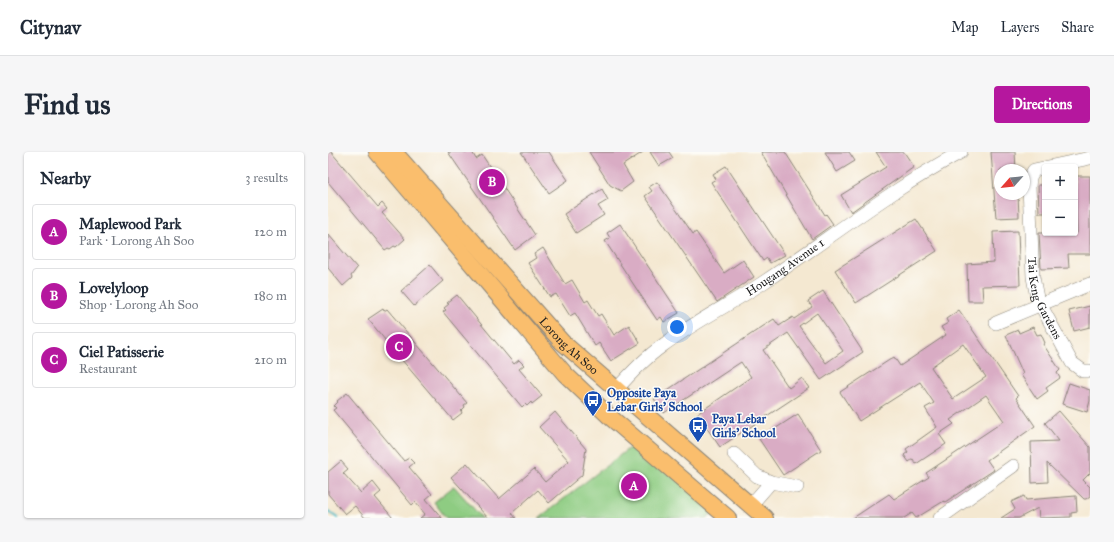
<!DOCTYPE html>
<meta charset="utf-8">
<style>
body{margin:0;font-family:"IM FELL Great Primer",serif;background:#f6f6f7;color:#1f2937}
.controls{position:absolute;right:12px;top:12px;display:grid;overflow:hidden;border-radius:4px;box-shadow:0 1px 3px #0004}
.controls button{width:36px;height:36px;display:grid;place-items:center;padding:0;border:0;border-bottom:1px solid #e0e1e3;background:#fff;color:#1f2937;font:20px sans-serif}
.compass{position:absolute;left:666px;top:12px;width:36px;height:36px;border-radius:50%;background:#fff;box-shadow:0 1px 3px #0004;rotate:243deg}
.you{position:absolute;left:349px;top:175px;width:14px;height:14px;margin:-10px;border:3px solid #fff;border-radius:50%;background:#1a73e8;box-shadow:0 0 0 6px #1a73e833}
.badge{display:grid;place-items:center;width:26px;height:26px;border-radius:50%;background:#b5179e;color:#fff;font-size:13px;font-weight:700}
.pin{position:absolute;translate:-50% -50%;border:2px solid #fff;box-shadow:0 1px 4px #0006}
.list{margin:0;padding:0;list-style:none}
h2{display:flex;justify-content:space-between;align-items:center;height:52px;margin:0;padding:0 16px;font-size:17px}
h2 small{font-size:13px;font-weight:400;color:#747a83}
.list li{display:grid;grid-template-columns:26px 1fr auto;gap:12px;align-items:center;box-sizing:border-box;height:56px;margin:0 8px 8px;padding:0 8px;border:1px solid #e0e1e3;border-radius:4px}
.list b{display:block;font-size:15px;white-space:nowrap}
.list p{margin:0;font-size:13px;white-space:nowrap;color:#747a83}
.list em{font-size:13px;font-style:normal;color:#747a83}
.map{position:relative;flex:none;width:762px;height:366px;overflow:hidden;border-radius:4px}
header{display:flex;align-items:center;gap:24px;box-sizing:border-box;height:56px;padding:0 20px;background:#fff;border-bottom:1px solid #e0e1e3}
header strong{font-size:19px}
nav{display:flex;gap:22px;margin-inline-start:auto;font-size:14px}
.intro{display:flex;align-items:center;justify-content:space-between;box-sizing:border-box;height:96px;padding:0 24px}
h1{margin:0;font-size:28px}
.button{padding:10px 18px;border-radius:4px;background:#b5179e;color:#fff;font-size:14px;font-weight:700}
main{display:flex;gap:24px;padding:0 24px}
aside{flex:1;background:#fff;border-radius:4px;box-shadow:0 1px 3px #0004}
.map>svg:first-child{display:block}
.green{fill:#8ecc82;stroke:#55744f}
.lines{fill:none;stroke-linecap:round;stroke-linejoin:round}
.stream{stroke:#51becb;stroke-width:2.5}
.building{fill:#d9acc4;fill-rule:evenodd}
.minor-casing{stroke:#888276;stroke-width:14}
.major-casing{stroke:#888276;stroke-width:18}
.minor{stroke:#fff;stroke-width:13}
.major{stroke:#fabe6d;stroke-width:16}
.labels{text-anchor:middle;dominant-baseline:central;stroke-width:3;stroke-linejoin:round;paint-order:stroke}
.street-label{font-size:12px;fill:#1c1c1c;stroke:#fdfcf7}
.transit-label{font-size:12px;font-weight:bold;fill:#164399;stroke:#fdfcf7;text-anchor:start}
</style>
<header>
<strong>Citynav</strong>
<nav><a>Map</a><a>Layers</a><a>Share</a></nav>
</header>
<div class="intro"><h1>Find us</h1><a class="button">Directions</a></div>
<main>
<aside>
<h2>Nearby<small>3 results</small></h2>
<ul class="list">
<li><span class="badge">A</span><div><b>Maplewood Park</b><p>Park · Lorong Ah Soo</p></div><em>120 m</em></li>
<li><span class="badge">B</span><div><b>Lovelyloop</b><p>Shop · Lorong Ah Soo</p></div><em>180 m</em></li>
<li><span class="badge">C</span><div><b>Ciel Patisserie</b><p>Restaurant</p></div><em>210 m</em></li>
</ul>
</aside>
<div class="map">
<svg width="762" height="366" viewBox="0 0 762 366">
<rect width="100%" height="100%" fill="#fdfcf7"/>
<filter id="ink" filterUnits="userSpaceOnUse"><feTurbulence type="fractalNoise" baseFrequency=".025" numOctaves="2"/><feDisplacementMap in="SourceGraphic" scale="8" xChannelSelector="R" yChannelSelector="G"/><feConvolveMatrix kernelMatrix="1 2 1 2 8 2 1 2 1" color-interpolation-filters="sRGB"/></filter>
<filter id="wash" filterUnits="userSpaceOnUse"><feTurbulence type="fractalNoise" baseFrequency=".012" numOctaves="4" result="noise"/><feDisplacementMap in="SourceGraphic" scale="16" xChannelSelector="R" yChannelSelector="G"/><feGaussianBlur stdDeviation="0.9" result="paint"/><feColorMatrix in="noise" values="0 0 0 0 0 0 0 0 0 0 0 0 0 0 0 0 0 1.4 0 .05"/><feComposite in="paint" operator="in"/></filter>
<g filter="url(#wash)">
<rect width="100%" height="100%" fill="#f4e8d1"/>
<g class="green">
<path d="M309 290 388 358 379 366H211Z"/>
<path d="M126 334 154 366H118L106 350Z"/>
</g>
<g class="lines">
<path class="stream" d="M0 359 10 366"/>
</g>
<g id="blocks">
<g class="building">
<path d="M0 0H3L50 55 54 51 59 57 54 61 77 87 68 95 66 94 62 97 60 96 57 98 0 30Z"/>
<path d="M120 0H144L148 7 154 3 207 83 187 98Z"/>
<path d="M193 0H221L240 28 221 41Z"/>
<path d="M261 0H315L295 13 305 30 293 39 282 33Z"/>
<path d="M322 0H341L345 6 331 14Z"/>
<path d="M433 0H457L497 63 498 62 505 72 484 87Z"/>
<path d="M497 0H521L527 9 509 20Z"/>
<path d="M548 0H576L586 15 523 60 513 43 558 15Z"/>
<path d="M663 0H687L688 18H672V42H690L691 65 668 66Z"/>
<path d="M398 14 457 103 442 111 439 106 435 109 383 30 388 27 385 22Z"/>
<path d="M747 24H762V102H740L741 116 713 117 711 81H749Z"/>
<path d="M329 30 365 82 368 80 396 121 415 108 426 125 389 150 317 44 324 39 321 35Z"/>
<path d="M710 33H717V61H711Z"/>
<path d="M274 37 280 48 270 54 276 63 248 81 236 62Z"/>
<path d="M588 67 609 99 528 151 507 118Z"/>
<path d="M292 72 351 161 336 170 333 165 329 168 277 89 282 86 279 81Z"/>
<path d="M690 79 692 133 654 134 655 149H640L639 112 666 110 665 80Z"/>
<path d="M0 82 29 116 23 124 24 126 15 134 0 116Z"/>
<path d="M215 96 237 132 244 128 257 150 260 148 270 164 273 162 286 183 301 173 312 191 283 209 271 191 267 194 247 161 242 164 228 142 222 145 200 111 208 106 206 102Z"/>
<path d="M102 113 115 129 86 154 73 139Z"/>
<path d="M495 139 535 200 493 228 460 181 435 198 461 236 474 226 481 236 392 295 369 262 423 225 413 210 336 261 326 247 446 167 451 174 465 165 466 167 484 155 480 149ZM489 161 515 199 498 211 471 174Z"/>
<path d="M129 143 186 212 191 208 196 213 191 217 214 244 204 252 203 250 199 254 197 252 194 255 115 160 118 158 116 156 121 152 119 151Z"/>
<path d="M762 154V175L746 179 741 159Z"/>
<path d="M55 157 56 159 59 157 139 251 136 253 137 255 133 259 134 261 125 268 67 200 62 203 58 198 62 194 40 167Z"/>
<path d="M631 158 690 244 688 246 707 274 659 308 666 318 617 350 616 349 588 366 584 361 576 366H525L561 342 566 347 601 325 598 321 676 269 658 243 622 268 626 272 611 282 618 292 588 312 585 307 581 310 576 303 580 300 578 297 609 275 597 256 606 251 592 230 531 269 512 240 566 205 572 214 618 183 613 175 620 171 618 167ZM635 192 658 225 625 247 603 215Z"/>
<path d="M705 175 709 183 713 182 717 191 715 192 732 218 729 221 732 226 718 236 720 239 709 247 693 223 695 222 678 183 690 178 691 181Z"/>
<path d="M741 231 762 238V249L759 260 734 252Z"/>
<path d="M19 241 76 309 81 306 86 311 81 315 104 342 98 347 114 366H92L97 362 87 350 84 353 5 258 8 256 6 254 10 250 9 249Z"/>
<path d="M731 259 762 295V321L755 328 762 335V344L758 347H756L719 311 720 330 704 331 703 290 731 289 717 271Z"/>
<path d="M227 260 258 297 254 323 221 351 210 338 184 361 188 366H160L123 325 139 311 171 347 206 317 217 330 241 309 211 275Z"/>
<path d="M470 262 493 298 455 323 431 287Z"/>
<path d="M13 309 20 317 15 321 33 341 45 330 53 340 47 345 65 366H37L27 354 17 362 0 342V320Z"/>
<path d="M696 344 698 348 748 344 749 360 743 361V365L711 366 710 356 691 366H673L687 357 683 350Z"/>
</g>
</g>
</g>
<g filter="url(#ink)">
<use href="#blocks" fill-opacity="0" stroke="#888276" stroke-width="1"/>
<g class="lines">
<g class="minor-casing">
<g id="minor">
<path id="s1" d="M762 6 706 18 702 25 701 35 705 125 709 146 738 200 744 211 755 219H762"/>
<path d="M668 171 762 132"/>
<path id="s2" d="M288 238C302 222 316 207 334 194 366 170 403 152 436 130 502 86 564 37 633 0"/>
<path d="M406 302 429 324 443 330 469 335"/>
<path d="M423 353 443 330"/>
<path d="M612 366 685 314"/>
</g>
</g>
<g class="major-casing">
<g id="major">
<path d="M49 0 237 222 281 264 400 366"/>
<path id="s3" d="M66 0 234 190 437 366"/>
</g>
</g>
<use href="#minor" class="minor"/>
<use href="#major" class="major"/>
</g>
</g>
<defs>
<g id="bus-pin" transform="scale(1)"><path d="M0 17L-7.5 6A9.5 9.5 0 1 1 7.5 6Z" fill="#1a4fb4" stroke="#fdfcf7"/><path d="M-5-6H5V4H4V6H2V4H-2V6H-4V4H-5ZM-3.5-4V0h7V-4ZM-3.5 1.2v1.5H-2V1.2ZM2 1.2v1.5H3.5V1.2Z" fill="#fff"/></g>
</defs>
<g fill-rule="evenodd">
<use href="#bus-pin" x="265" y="248"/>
<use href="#bus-pin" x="370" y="274"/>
</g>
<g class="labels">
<g class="street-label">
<text stroke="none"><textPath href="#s2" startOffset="210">Hougang Avenue 1</textPath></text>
<text stroke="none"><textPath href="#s1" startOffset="189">Tai Keng Gardens</textPath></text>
<text stroke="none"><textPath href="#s3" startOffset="261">Lorong Ah Soo</textPath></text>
</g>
<g class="transit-label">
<text x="279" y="241">Opposite Paya<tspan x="279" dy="14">Lebar Girls' School</tspan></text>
<text x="384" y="267">Paya Lebar<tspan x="384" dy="14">Girls' School</tspan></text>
</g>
</g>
</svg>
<div class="controls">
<button>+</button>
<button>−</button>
</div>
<svg class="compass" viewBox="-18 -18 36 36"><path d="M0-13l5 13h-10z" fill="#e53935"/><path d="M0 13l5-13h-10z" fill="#747a83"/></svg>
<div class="you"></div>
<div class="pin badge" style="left:306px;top:334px">A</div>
<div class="pin badge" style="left:164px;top:30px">B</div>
<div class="pin badge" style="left:71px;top:195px">C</div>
</div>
</main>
